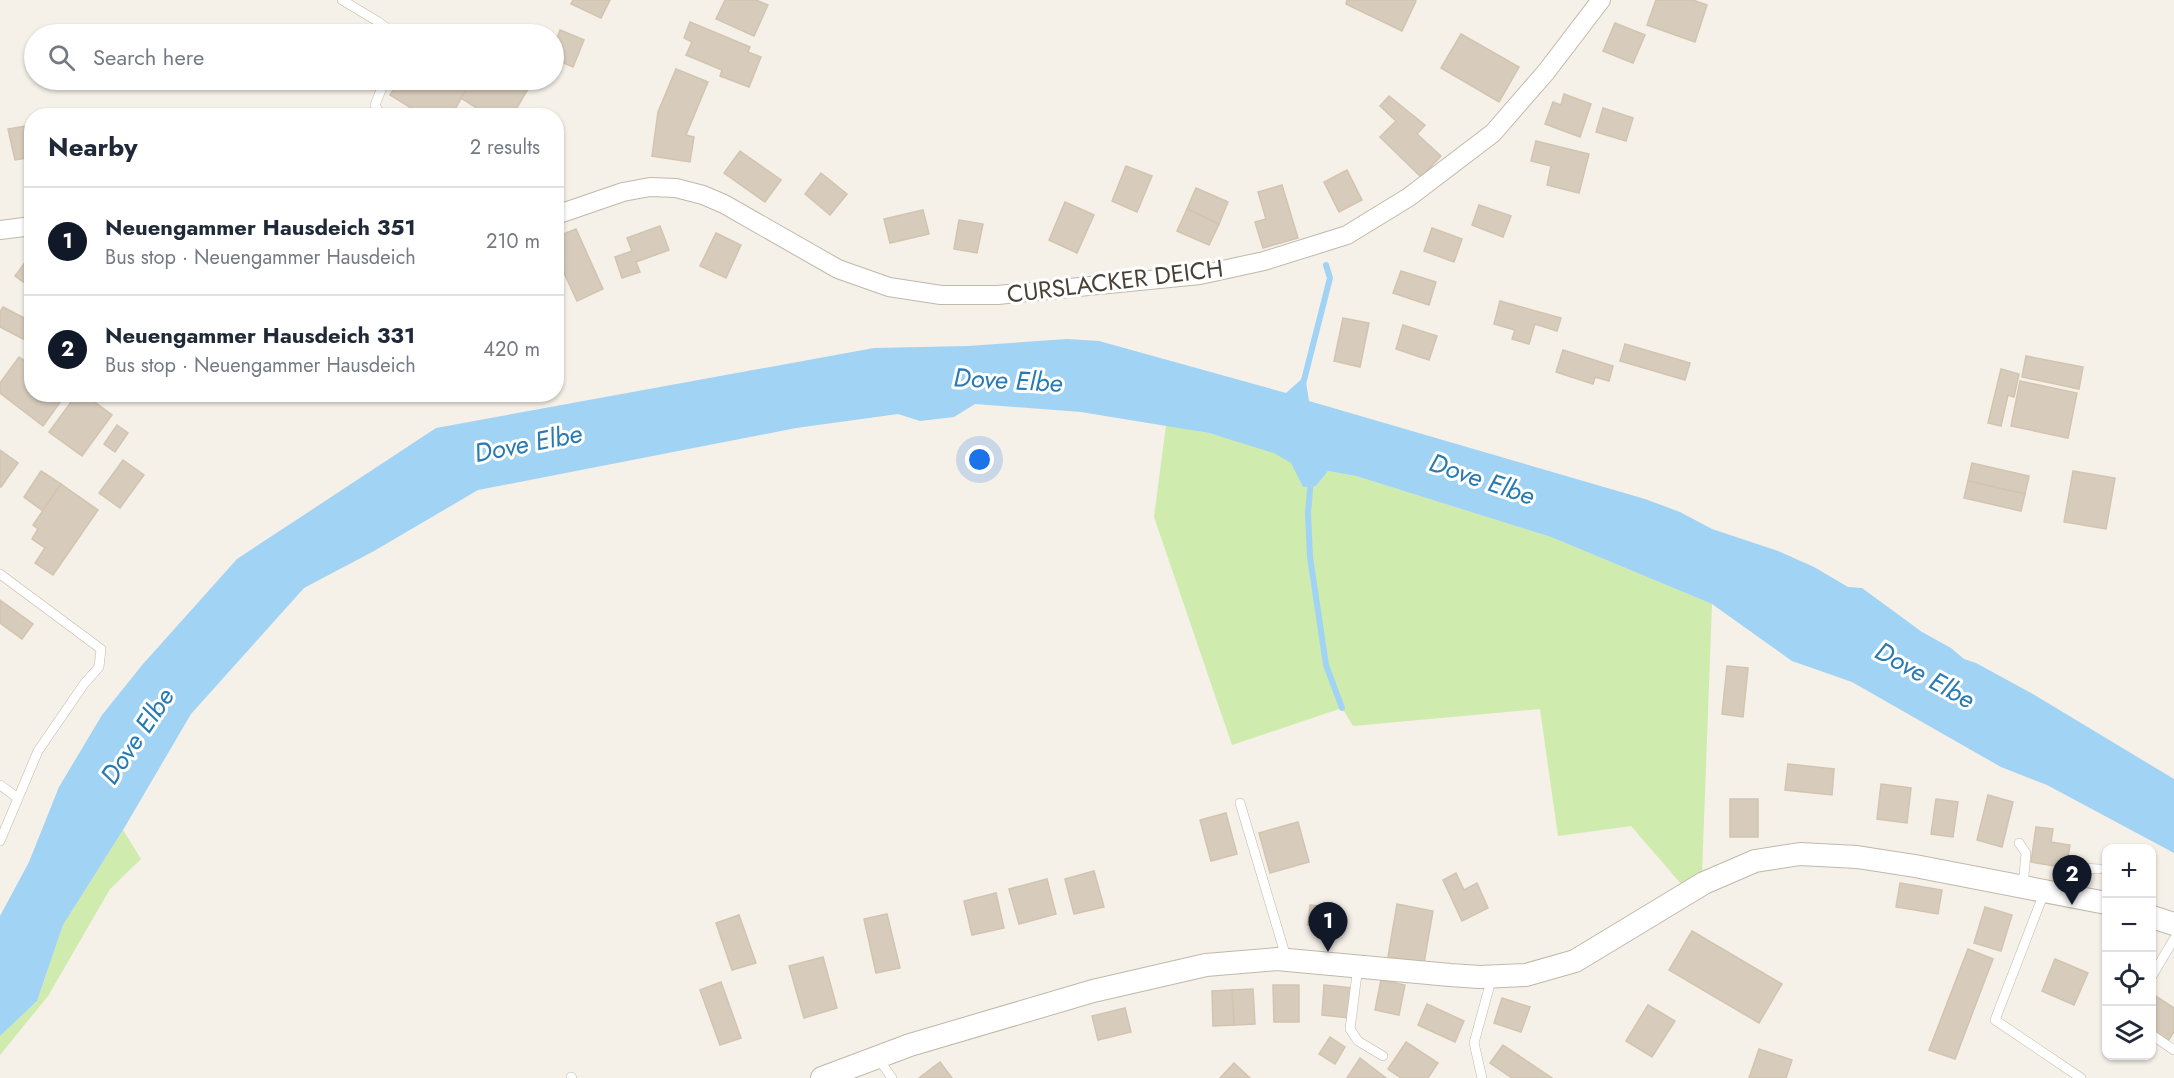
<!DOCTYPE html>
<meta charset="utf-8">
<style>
body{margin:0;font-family:Jost,sans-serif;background:#f6f6f7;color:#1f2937}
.controls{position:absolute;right:18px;bottom:18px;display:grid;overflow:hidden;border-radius:12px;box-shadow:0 2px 4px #0004}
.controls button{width:54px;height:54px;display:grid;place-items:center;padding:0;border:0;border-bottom:2px solid #e0e1e3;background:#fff;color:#1f2937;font:30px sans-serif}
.you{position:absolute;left:980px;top:460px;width:21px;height:21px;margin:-15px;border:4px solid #fff;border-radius:50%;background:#1a73e8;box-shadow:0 0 0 9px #1a73e833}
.badge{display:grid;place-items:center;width:39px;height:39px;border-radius:50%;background:#111827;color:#fff;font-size:20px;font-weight:700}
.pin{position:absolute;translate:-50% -50px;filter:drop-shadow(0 2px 3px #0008)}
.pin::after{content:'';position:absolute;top:32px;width:21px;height:18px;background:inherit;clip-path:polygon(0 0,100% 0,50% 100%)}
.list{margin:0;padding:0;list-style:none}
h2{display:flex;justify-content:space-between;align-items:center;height:78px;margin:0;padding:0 24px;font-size:26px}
h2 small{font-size:20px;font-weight:400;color:#747a83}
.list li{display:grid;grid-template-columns:39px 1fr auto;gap:18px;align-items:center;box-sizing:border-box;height:108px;padding:0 24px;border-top:2px solid #e0e1e3}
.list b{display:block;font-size:22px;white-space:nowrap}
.list p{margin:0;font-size:20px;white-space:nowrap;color:#747a83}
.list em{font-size:20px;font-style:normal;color:#747a83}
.icon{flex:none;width:33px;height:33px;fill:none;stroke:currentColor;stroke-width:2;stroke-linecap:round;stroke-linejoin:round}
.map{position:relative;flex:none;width:2174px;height:1078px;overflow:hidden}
.search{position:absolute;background:#fff;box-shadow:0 2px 4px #0004;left:24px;top:24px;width:540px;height:66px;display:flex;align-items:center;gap:15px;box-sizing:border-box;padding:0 21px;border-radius:33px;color:#747a83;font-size:22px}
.panel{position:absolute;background:#fff;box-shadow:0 2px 4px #0004;left:24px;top:108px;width:540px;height:294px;border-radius:24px}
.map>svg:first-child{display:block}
.green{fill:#d0ebae}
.water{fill:#a1d3f4}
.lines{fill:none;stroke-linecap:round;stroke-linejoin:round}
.stream{stroke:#a1d3f4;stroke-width:6}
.building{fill:#d7ccbc;stroke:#d2c4af;stroke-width:1.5}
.service-casing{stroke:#c1b8a9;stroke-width:10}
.minor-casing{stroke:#c1b8a9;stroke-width:20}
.tertiary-casing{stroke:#c1b8a9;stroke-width:24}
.service{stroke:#fff;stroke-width:9}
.minor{stroke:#fff;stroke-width:18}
.tertiary{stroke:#fff;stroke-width:22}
.labels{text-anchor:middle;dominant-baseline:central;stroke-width:6;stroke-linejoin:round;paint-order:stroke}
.street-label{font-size:24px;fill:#484136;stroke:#fff}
.water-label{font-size:26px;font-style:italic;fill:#287ab2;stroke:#fff}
</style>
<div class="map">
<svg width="2174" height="1078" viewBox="0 0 2174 1078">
<rect width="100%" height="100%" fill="#f5f0e8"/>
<g class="green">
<path d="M1166 425C1199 431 1266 443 1292 463 1301 470 1308 479 1316 486L1328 471 1356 476 1551 537 1712 604 1702 873 1682 885 1631 826 1558 836 1540 709 1353 726 1342 708 1232 745 1154 517Z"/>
<path d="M123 830 141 859 110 889 48 996 0 1055V1036L37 1001 63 925Z"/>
</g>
<path class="water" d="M1067 339 1099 341 1286 393 1305 376 1309 401 1645 499 1680 512 1712 529 1778 551 1814 567 1848 587 1862 588 1922 632 1951 648 1964 659 1976 663 2031 693 2174 779V853L2047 785 2001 767 1852 682 1792 661 1712 604 1551 537 1356 476 1328 471 1316 486 1303 487 1291 463 1274 453 1209 433 1081 412 975 404 954 417 920 421 898 414 796 428 478 490 374 551 304 588 191 714 123 830 63 925 37 1001 0 1036V916L29 862 59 787 102 715 143 664 237 559 436 428 874 348 968 346Z"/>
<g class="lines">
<g class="stream">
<path d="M1303 384 1330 278 1326 265"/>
<path d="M1311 479 1308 513 1310 557 1326 665 1342 708"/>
</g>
</g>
<g class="building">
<path d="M573 0H610L601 18 571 4Z"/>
<path d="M725 0H756L768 5 754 36 716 19Z"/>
<path d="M1347 0H1414L1416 1 1402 31 1346 4Z"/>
<path d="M1656 0H1693L1707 5 1695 42 1647 25Z"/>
<path d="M690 22 750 47 748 52 761 57 749 87 720 76 722 70 686 55 692 42 684 38Z"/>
<path d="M1615 23 1645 35 1633 63 1603 51Z"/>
<path d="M560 30 584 40 573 67 554 59V47Z"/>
<path d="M1461 34 1519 67 1499 102 1441 68Z"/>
<path d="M676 69 708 82 686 135 694 137 690 162 652 156 658 112Z"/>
<path d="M400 80H472L451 116H415L418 112 390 95Z"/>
<path d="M472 80H511L528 89 512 116H489L461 98Z"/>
<path d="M1564 94 1591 104 1580 137 1545 124 1553 102 1561 105Z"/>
<path d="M1389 96 1425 125 1417 134 1441 156 1421 177 1380 137 1396 121 1380 106Z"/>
<path d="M1603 108 1633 118 1626 141 1596 132Z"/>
<path d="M32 125V157L15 160 8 129Z"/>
<path d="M1536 141 1589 154 1579 193 1547 185 1551 166 1531 161Z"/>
<path d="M740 151 781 180 765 202 724 173Z"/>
<path d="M1126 166 1152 176 1137 212 1112 201Z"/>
<path d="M1347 170 1362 200 1339 212 1324 182Z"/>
<path d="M821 173 847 194 830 215 805 194Z"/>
<path d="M1282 185 1298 238 1263 248 1255 222 1266 219 1258 192Z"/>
<path d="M1196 188 1228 202 1219 224 1187 209Z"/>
<path d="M1065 202 1094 215 1077 253 1049 240Z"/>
<path d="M1479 205 1511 216 1503 237 1472 225Z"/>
<path d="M1187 209 1219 224 1209 245 1177 231Z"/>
<path d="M923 210 929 234 890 243 884 219Z"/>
<path d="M959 220 983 224 977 253 954 249Z"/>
<path d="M660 226 669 250 636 262 640 272 622 278 615 257 632 251 627 238Z"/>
<path d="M1432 228 1462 239 1454 262 1424 251Z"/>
<path d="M576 229 603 289 577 301 558 260 564 257 556 242V237Z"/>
<path d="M716 233 741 245 726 278 700 266Z"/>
<path d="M29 257 32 259V288L15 276Z"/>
<path d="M1401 271 1436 282 1429 305 1393 293Z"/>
<path d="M1500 301 1561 318 1557 331 1535 324 1529 344 1512 339 1515 330 1494 324Z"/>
<path d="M3 307 32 322 23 339 0 327V312Z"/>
<path d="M1343 318 1369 323 1360 367 1334 361Z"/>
<path d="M1403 325 1437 336 1429 360 1396 349Z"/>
<path d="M1625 344 1690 363 1685 380 1620 361Z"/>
<path d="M1563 350 1613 366 1609 381 1595 377 1593 384 1556 372Z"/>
<path d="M2026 356 2083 367 2079 389 2022 377Z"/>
<path d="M19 357 32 366V394H66L43 426 0 393V383Z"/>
<path d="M2001 369 2019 374 2014 397 2008 395 2001 426 1988 423Z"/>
<path d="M2020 381 2077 393 2068 438 2011 426Z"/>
<path d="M77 394H84L112 415 82 456 49 432Z"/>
<path d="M117 425 128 433 115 452 104 444Z"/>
<path d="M0 450 18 463 1 487H0Z"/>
<path d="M123 460 144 475 120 508 99 493Z"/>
<path d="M1972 463 2029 476 2025 494 1968 481Z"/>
<path d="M41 471 61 484 43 511 24 497Z"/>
<path d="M2073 471 2115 478 2106 529 2064 522Z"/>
<path d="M1968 481 2025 494 2021 511 1964 498Z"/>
<path d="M61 484 98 510 53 575 35 563 45 548 32 539 38 529 33 525Z"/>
<path d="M0 600 33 624 22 639 0 623Z"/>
<path d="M1727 666 1748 668 1743 717 1722 714Z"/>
<path d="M1788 764 1834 769 1832 795 1785 790Z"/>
<path d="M1881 784 1911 788 1907 823 1877 819Z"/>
<path d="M1988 795 2013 802 2002 847 1977 840Z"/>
<rect x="1730" y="799" width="28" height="38"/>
<path d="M1936 799 1958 802 1953 837 1931 834Z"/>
<path d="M1226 813 1237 854 1211 861 1200 820Z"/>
<path d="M1298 822 1309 862 1270 873 1259 833Z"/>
<path d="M2036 827 2053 829 2051 842 2070 845 2066 868 2031 862Z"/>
<path d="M1094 871 1104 907 1074 914 1065 879Z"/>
<path d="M1456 873 1464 890 1477 883 1488 908 1462 921 1443 880Z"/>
<path d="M1047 879 1056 914 1019 924 1009 889Z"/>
<path d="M1900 883 1942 890 1938 914 1896 907Z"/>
<path d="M996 893 1004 928 972 935 964 901Z"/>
<path d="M1397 904 1433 911 1424 963 1388 957Z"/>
<path d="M1310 905 1338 908 1335 929 1308 925Z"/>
<path d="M1985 907 2012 915 2001 951 1974 943Z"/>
<path d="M887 914 900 968 876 973 864 919Z"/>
<path d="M739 915 756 963 732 970 716 923Z"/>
<path d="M1692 931 1782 984 1759 1023 1669 970Z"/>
<path d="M1968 949 1993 959 1955 1059 1929 1050Z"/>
<path d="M823 957 837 1008 804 1018 789 966Z"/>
<path d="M2055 959 2088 973 2074 1005 2042 991Z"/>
<path d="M1381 980 1405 985 1399 1015 1375 1010Z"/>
<path d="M721 982 741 1038 720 1045 700 990Z"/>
<path d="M1273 985H1299V1022H1274Z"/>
<path d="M1324 985 1352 988 1349 1018 1322 1015Z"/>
<path d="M1253 989 1255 1024 1234 1025 1232 990Z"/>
<path d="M1232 990 1234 1025 1213 1026 1212 991Z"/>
<path d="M2154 995 2174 1008V1032L2168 1041 2152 1031V1000Z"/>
<path d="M1502 998 1530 1007 1521 1032 1494 1023Z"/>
<path d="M1427 1004 1464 1021 1455 1042 1418 1025Z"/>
<path d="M1648 1005 1675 1021 1652 1057 1626 1041Z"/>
<path d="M1125 1008 1131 1032 1098 1040 1092 1016Z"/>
<path d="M1330 1037 1345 1047 1335 1064 1319 1054Z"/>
<path d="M1406 1042 1438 1063 1428 1078H1401L1388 1069Z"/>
<path d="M1503 1045 1552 1078H1512L1490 1063Z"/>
<path d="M1759 1049 1792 1060 1786 1078H1749Z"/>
<path d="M1360 1058 1386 1078H1347Z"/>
<path d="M940 1062 952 1078H919Z"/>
<path d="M1234 1063 1250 1078H1220Z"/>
</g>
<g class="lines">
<g class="service-casing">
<g id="service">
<path d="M342 0 377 21 395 34"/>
<path d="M385 80 375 105 379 112 386 116"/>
<path d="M0 574 101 649 99 667 84 684 38 751 0 841"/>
<path d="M0 785 18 798"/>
<path d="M1240 803 1286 957"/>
<path d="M2019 843 2026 853 2023 886"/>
<path d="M2044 893 1995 1020 2081 1078"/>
<path d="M2073 896 2076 880 2081 868 2099 869"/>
<path d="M1358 966 1350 1029 1358 1041 1383 1056"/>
<path d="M2152 976 2174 939"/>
<path d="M2152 1035 2174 1050"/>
<path d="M878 1058 892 1078"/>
<path d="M571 1077 572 1078"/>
<path d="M1482 1078 1474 1043 1492 977"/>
</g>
</g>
<g class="minor-casing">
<g id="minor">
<path d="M556 215 623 192 650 187 676 188 703 195 724 204 838 269 889 287 941 295H998L1200 275 1264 261 1347 235 1409 197 1493 133 1546 72 1601 0"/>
<path d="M0 230 32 226"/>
</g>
</g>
<g class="tertiary-casing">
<g id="tertiary">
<path d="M2152 917 2174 924"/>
<path d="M822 1078 910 1045 1093 991 1206 965 1277 959 1450 975 1479 977 1526 975 1575 961 1704 883 1755 861 1800 854 1857 857 1915 866 2106 903"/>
</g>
</g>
<use href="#service" class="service"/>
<use href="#minor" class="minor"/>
<use href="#tertiary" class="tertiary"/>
</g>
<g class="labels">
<g class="street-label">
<text transform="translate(1115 281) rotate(-7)">CURSLACKER DEICH</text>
</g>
<g class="water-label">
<text transform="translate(1008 380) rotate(3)">Dove Elbe</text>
<text transform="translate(528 443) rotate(-11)">Dove Elbe</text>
<text transform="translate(1482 479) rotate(19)">Dove Elbe</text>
<text transform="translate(1925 675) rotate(29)">Dove Elbe</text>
<text transform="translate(137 736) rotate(-56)">Dove Elbe</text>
</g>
</g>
</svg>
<div class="controls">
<button>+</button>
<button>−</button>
<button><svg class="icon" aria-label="locate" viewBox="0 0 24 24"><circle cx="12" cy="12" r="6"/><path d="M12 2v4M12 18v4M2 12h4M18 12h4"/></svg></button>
<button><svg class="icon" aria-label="layers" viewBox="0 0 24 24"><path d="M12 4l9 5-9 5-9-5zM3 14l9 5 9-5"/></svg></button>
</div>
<div class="you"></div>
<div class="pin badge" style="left:1328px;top:952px">1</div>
<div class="pin badge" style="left:2072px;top:905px">2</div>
<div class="search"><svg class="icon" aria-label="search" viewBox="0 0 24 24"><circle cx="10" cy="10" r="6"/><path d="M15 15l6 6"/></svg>Search here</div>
<section class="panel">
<h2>Nearby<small>2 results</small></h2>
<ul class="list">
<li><span class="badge">1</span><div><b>Neuengammer Hausdeich 351</b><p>Bus stop · Neuengammer Hausdeich</p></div><em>210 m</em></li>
<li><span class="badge">2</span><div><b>Neuengammer Hausdeich 331</b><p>Bus stop · Neuengammer Hausdeich</p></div><em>420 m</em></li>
</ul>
</section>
</div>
